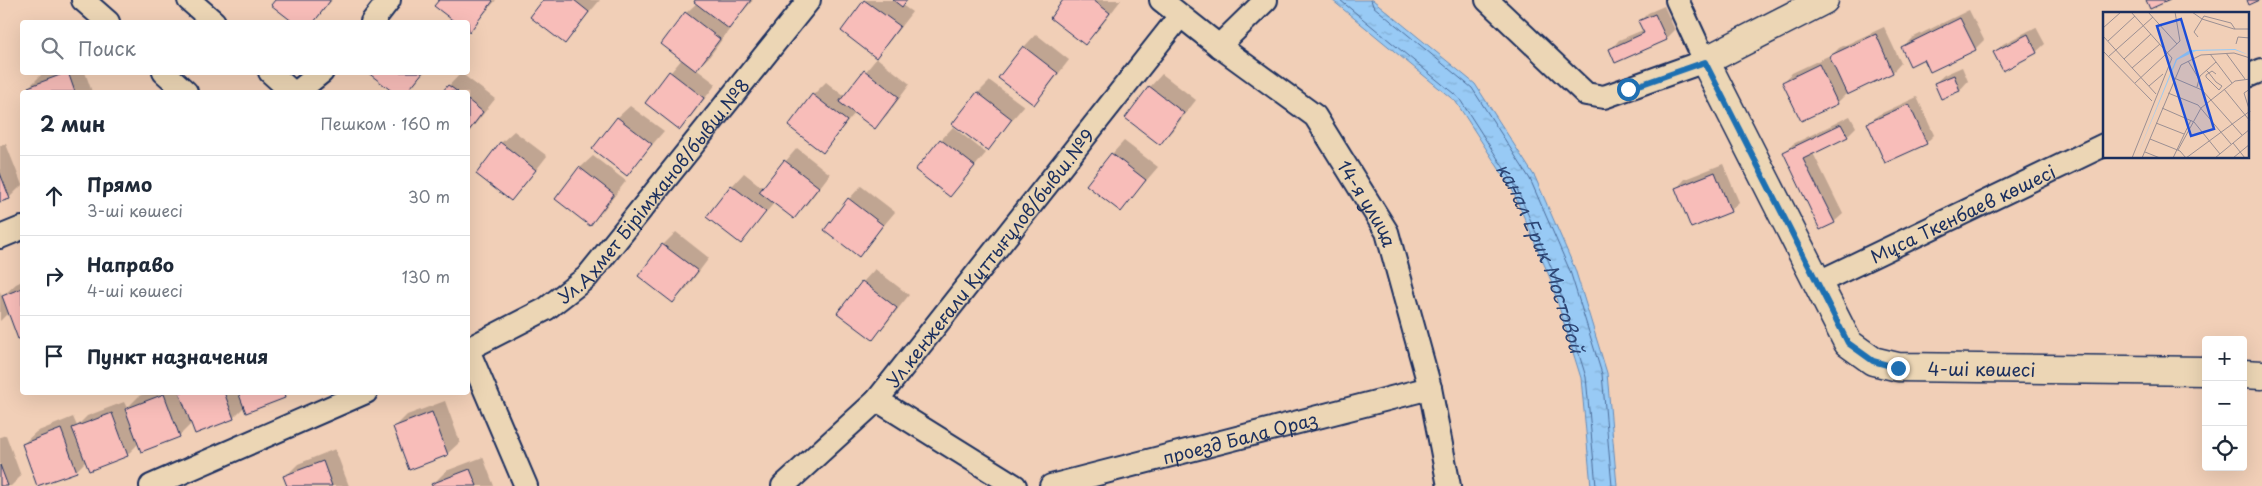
<!DOCTYPE html>
<html lang="ru">
<meta charset="utf-8">
<style>
body{margin:0;font-family:"Playpen Sans",sans-serif;background:#f2f2f3;color:#1f2937}
.controls{position:absolute;right:15px;bottom:15px;display:grid;overflow:hidden;border-radius:5px;box-shadow:0 5px 20px #0002}
.controls button{width:45px;height:45px;display:grid;place-items:center;padding:0;border:0;border-bottom:1px solid #e0e1e3;background:#fff;color:#1f2937;font:25px sans-serif}
.stop{position:absolute;width:15px;height:15px;margin:-11px;border:4px solid #1f6fb2;border-radius:50%;background:#fff}
.stop.end{background:#1f6fb2;border-color:#fff;box-shadow:0 1px 5px #0008}
.list{margin:0;padding:0;list-style:none}
h2{display:flex;justify-content:space-between;align-items:center;height:65px;margin:0;padding:0 20px;font-size:21px}
h2 small{font-size:16px;font-weight:400;color:#747a83}
.list li{display:grid;grid-template-columns:32px 1fr auto;gap:15px;align-items:center;box-sizing:border-box;height:80px;padding:0 20px;border-top:1px solid #e0e1e3}
.list b{display:block;font-size:19px;white-space:nowrap}
.list p{margin:0;font-size:16px;white-space:nowrap;color:#747a83}
.list em{font-size:16px;font-style:normal;color:#747a83}
.icon{flex:none;width:28px;height:28px;fill:none;stroke:currentColor;stroke-width:2;stroke-linecap:round;stroke-linejoin:round}
.map{position:relative;flex:none;width:2262px;height:486px;overflow:hidden}
.search{position:absolute;background:#fff;box-shadow:0 5px 20px #0002;left:20px;top:20px;width:450px;height:55px;display:flex;align-items:center;gap:12px;box-sizing:border-box;padding:0 18px;border-radius:5px;color:#747a83;font-size:19px}
.panel{position:absolute;background:#fff;box-shadow:0 5px 20px #0002;left:20px;top:90px;width:450px;height:305px;border-radius:5px}
.map>svg:first-child{display:block}
.water{fill:url(#water-ripples);stroke:#668cb9}
.shadow{fill:#0003}
.lines{fill:none;stroke-linecap:round;stroke-linejoin:round}
.shore{stroke:#4d6d9a;stroke-width:1}
.building{fill:#f8bdb9;stroke:#1b2f5e}
.street-casing{stroke:#1b2f5e;stroke-width:26}
.secondary-casing{stroke:#1b2f5e;stroke-width:31}
.street{stroke:#ecd6b5;stroke-width:22}
.secondary{stroke:#ecd6b5;stroke-width:28}
.route{stroke:#1f6fb2;stroke-width:6}
.labels{text-anchor:middle;dominant-baseline:central;stroke-width:5;stroke-linejoin:round;paint-order:stroke}
.street-label{font-size:18px;fill:#1b2f5e;stroke:#ecd6b5}
.water-label{font-size:19px;font-style:italic;fill:#2e4675;stroke:#ecd6b5}
.inset-road{fill:none;stroke:#9b8f93;stroke-width:1}
.view{fill:#1d4ed8;fill-opacity:0.15;stroke:#1d4ed8;stroke-width:2.5}
.inset-edge{fill:none;stroke:#1b2f5e;stroke-width:2.5}
</style>
<div class="map">
<svg width="2262" height="486" viewBox="0 0 2262 486">
<defs>
<pattern id="water-ripples" width="26" height="14" patternUnits="userSpaceOnUse" patternTransform="scale(1.25)"><rect width="26" height="14" fill="#98caf5"/><path d="M2 4q2-2 4 0t4 0M15 11q2-2 4 0t4 0" fill="none" stroke="#82aed4"/></pattern>
</defs>
<rect width="100%" height="100%" fill="#f1cfb7"/>
<filter id="ink" filterUnits="userSpaceOnUse"><feTurbulence type="fractalNoise" baseFrequency=".02" numOctaves="2"/><feDisplacementMap in="SourceGraphic" scale="10" xChannelSelector="R" yChannelSelector="G"/><feConvolveMatrix kernelMatrix="1 2 1 2 8 2 1 2 1" color-interpolation-filters="sRGB"/></filter>
<g filter="url(#ink)">
<path class="water" d="M1332 0H1373L1475 84 1535 177 1575 269 1607 373 1617 486H1591L1581 378 1550 278 1512 189 1456 102Z"/>
<g class="shadow">
<path d="M277 0H332L314 22H295L273 5Z"/>
<path d="M440 0H496L469 31 468 22H457L436 6Z"/>
<path d="M545 0H600L565 42Z"/>
<path d="M697 0H753L731 25 732 26 709 57 696 69 716 84 692 115 679 128 646 102 682 59 686 13 697 3Z"/>
<path d="M866 0H907L902 5 912 12 888 43 875 56 842 30Z"/>
<path d="M1065 0H1121L1098 30 1085 43Z"/>
<path d="M1664 6 1675 30 1666 39 1611 49 1619 40 1643 30 1640 21 1648 13Z"/>
<path d="M1969 10 1984 40 1975 49 1924 57 1903 47 1912 38Z"/>
<path d="M1884 27 1901 63 1893 72 1846 94 1837 103 1784 82 1792 73 1828 56 1829 58 1839 48Z"/>
<path d="M2036 27 2045 44 2036 52H1995L2003 44Z"/>
<path d="M1036 34 1069 60 1046 90 1033 103 1024 47Z"/>
<path d="M877 58 910 84 887 115 874 127 855 113 823 151 790 126 813 95 826 82 845 97Z"/>
<path d="M1962 67 1968 81 1960 90 1941 98 1935 83 1944 75Z"/>
<path d="M47 72H85L92 92H31L29 87 42 74Z"/>
<path d="M369 72H424L407 92H395Z"/>
<path d="M461 73 495 99 468 133V92H443Z"/>
<path d="M1162 74 1196 100 1172 131 1160 143 1150 87Z"/>
<path d="M990 81 1024 106 987 149 978 93Z"/>
<path d="M1917 97 1934 135 1926 143 1869 123 1878 115Z"/>
<path d="M630 106 664 131 627 174 617 118Z"/>
<path d="M1850 116 1856 127 1847 136 1813 153 1843 214 1834 222 1784 153 1793 144Z"/>
<path d="M953 127 986 153 950 196 941 140Z"/>
<path d="M514 131 547 156 523 187 511 200 501 143Z"/>
<path d="M1124 141 1158 167 1121 210 1112 154Z"/>
<path d="M6 144 22 185 9 198 0 201V146Z"/>
<path d="M797 148 830 174 807 204 794 217 775 202 741 242 732 186 744 173 763 188Z"/>
<path d="M593 156 626 181 602 212 590 225 580 168Z"/>
<path d="M1723 164 1739 202 1730 211 1677 188 1685 179Z"/>
<path d="M861 186 895 212 859 255 825 229 849 199Z"/>
<path d="M676 232 709 258 686 289 673 302 663 245Z"/>
<path d="M875 269 909 295 885 325 872 338 863 282Z"/>
<path d="M22 281V336L19 338 9 312 0 321V291L2 297 16 284Z"/>
<path d="M149 392H289L284 397 245 406 233 418 192 423 179 436 139 443 127 455 86 461 76 471 38 486 23 444 36 432 73 417 77 426 87 416 124 402 127 408 139 396Z"/>
<path d="M445 401 460 442 447 454 394 428 407 415Z"/>
<path d="M6 435 21 476 11 486H0V437Z"/>
<path d="M335 449 349 486H288L285 477 298 464Z"/>
<path d="M483 457 494 486H434L433 484 446 471Z"/>
</g>
<g class="lines">
<g class="shore">
<path id="s1" d="M1340 0 1459 98 1516 187 1555 276 1586 377 1596 486"/>
<path d="M1371 0 1373 6 1472 88 1530 179 1570 271 1602 374 1612 486"/>
</g>
</g>
<g class="building">
<path d="M275 0H330V1L314 22H293L271 5Z"/>
<path d="M439 0H492L493 1 469 33 468 22H455L434 6Z"/>
<path d="M543 0H574L589 12 565 44 530 17Z"/>
<path d="M695 0H751L729 29 694 2Z"/>
<path d="M864 0 900 26 876 58 841 31Z"/>
<path d="M893 0H907L902 7Z"/>
<path d="M1063 0H1093L1110 13 1085 45 1050 18Z"/>
<path d="M2146 0H2170L2150 9Z"/>
<path d="M2247 0H2260L2249 5Z"/>
<path d="M685 12 720 39 696 71 661 44Z"/>
<path d="M1655 14 1667 40 1615 63 1609 49 1644 33 1638 21Z"/>
<path d="M1960 18 1976 50 1930 72 1924 59 1910 66 1901 47Z"/>
<path d="M1876 34 1893 73 1847 95 1829 56Z"/>
<path d="M2028 34 2037 53 2003 71 1993 52Z"/>
<path d="M1023 46 1058 73 1034 105 998 78Z"/>
<path d="M1819 64 1838 104 1801 121 1782 82Z"/>
<path d="M864 70 899 97 875 129 839 102Z"/>
<path d="M669 71 704 98 680 130 645 103Z"/>
<path d="M68 72 75 92H30L28 87Z"/>
<path d="M367 72H423L407 92H393Z"/>
<path d="M1954 75 1960 91 1941 99 1934 83Z"/>
<path d="M448 85 458 92H442Z"/>
<path d="M1149 86 1184 113 1160 145 1125 118Z"/>
<path d="M977 92 1012 119 988 151 952 124Z"/>
<path d="M812 94 847 121 823 153 788 126Z"/>
<path d="M468 100 483 112 468 132Z"/>
<path d="M1909 104 1927 144 1885 163 1867 123Z"/>
<path d="M617 117 652 144 627 176 592 149Z"/>
<path d="M1841 124 1848 137 1803 159 1835 223 1820 230 1783 152Z"/>
<path d="M940 139 975 166 950 197 915 170Z"/>
<path d="M500 142 536 170 511 201 476 174Z"/>
<path d="M1111 153 1146 180 1121 212 1086 185Z"/>
<path d="M784 160 819 187 794 219 759 192Z"/>
<path d="M579 167 614 194 590 226 555 199Z"/>
<path d="M1715 172 1731 212 1691 228 1675 188Z"/>
<path d="M0 173 10 199 0 202Z"/>
<path d="M731 185 766 212 741 244 706 217Z"/>
<path d="M848 198 883 225 859 257 824 230Z"/>
<path d="M662 244 698 271 673 303 638 276Z"/>
<path d="M862 281 897 308 873 340 837 313Z"/>
<path d="M22 288V338L18 339 2 296Z"/>
<path d="M179 392H224L234 419 195 434Z"/>
<path d="M238 392H283L285 398 246 413Z"/>
<path d="M164 394 180 437 141 452 125 409Z"/>
<path d="M432 412 448 455 409 470 393 427Z"/>
<path d="M112 413 128 456 89 471 72 428Z"/>
<path d="M61 429 77 472 37 486 22 444Z"/>
<path d="M323 461 332 486H287L283 476Z"/>
<path d="M0 465 8 486H0Z"/>
<path d="M470 469 477 486H432L431 484Z"/>
</g>
<g class="lines">
<g class="street-casing">
<g id="street">
<path d="M83 0 108 22"/>
<path d="M189 0 214 22"/>
<path id="s2" d="M1161 0 1219 46 1315 116 1387 232 1430 388 1449 486"/>
<path d="M1487 0 1586 94 1604 97 1705 61 1677 0"/>
<path d="M372 22 389 0"/>
<path d="M1219 46 1266 0"/>
<path d="M164 72 186 92"/>
<path d="M270 72 292 92"/>
<path d="M2248 76 2262 70"/>
<path d="M297 92 322 72"/>
<path d="M0 237 22 228"/>
<path id="s3" d="M1819 282 2104 145"/>
<path id="s4" d="M468 349 546 309 587 277 809 0"/>
<path d="M468 350 526 486"/>
<path d="M877 400 1015 486"/>
<path d="M151 486 366 392"/>
<path id="s5" d="M783 486 877 400 1180 16"/>
<path id="s6" d="M1051 486 1430 388"/>
</g>
</g>
<g class="secondary-casing">
<g id="secondary">
<path id="s7" d="M1824 0 1705 61 1848 343 1873 361 1898 367 2206 371"/>
<path d="M2243 374 2262 375"/>
</g>
</g>
<use href="#street" class="street"/>
<use href="#secondary" class="secondary"/>
</g>
</g>
<g class="lines" filter="url(#ink)">
<path class="route" d="M1628 89 1705 62 1848 343 1873 361 1898 368"/>
</g>
<g class="labels">
<g class="street-label">
<text stroke="none"><textPath href="#s4" startOffset="248">Ул.Ахмет Бірімжанов/бывш.№8</textPath></text>
<text stroke="none"><textPath href="#s2" startOffset="295">14-я улица</textPath></text>
<text stroke="none"><textPath href="#s3" startOffset="159">Мұса Ткенбаев көшесі</textPath></text>
<text stroke="none"><textPath href="#s5" startOffset="309">Ул.кенжеғали Құттығұлов/бывш.№9</textPath></text>
<text stroke="none"><textPath href="#s7" startOffset="590">4-ші көшесі</textPath></text>
<text stroke="none"><textPath href="#s6" startOffset="195">проезд Бала Ораз</textPath></text>
</g>
<g class="water-label">
<text stroke="none"><textPath href="#s1" startOffset="335">канал Ерик Мостовой</textPath></text>
</g>
</g>
<g transform="translate(2103 12)">
<rect width="146" height="146" fill="#f1cfb7"/>
<path d="M132 37 146 43 132 38 93 39 74 48 34 144 73 47 87 38Z" fill="#98caf5"/>
<path class="inset-road" d="M28 0 69 46 29 146M45 0 74 32M89 0 99 7 131 17H147M0 16 18 0M0 24 53 82M95 25 91 20 101 4 128 11 132 17M5 29 32 4M133 32 135 25 147 26M0 39 49 89M123 41 142 67M107 42 129 71M5 45 50 5M21 47 48 22M85 49 96 67M29 56 57 32M103 58 106 61 113 70 119 74 116 78 103 65V63L109 59 113 62M71 66 99 78 139 123M32 71 77 29 72 0M46 74 60 62M94 75 97 64 113 50M121 77 147 109M147 77 141 81 147 100M65 81 95 93 128 132M59 96 91 110 117 142M53 111 81 122M47 127 77 139 83 146M130 131 142 146M75 138 98 96 132 69 147 67M42 140 57 146M39 146 78 53 98 43 131 41 147 46M70 146 88 108M83 146 147 99M112 146 147 117M130 146 147 132"/>
<path class="view" d="M78 7 111 117 88 124 54 14Z"/>
<rect width="146" height="146" class="inset-edge"/>
</g>
</svg>
<div class="controls">
<button>+</button>
<button>−</button>
<button><svg class="icon" aria-label="locate" viewBox="0 0 24 24"><circle cx="12" cy="12" r="6"/><path d="M12 2v4M12 18v4M2 12h4M18 12h4"/></svg></button>
</div>
<div class="stop" style="left:1628px;top:89px"></div>
<div class="stop end" style="left:1898px;top:368px"></div>
<div class="search"><svg class="icon" aria-label="search" viewBox="0 0 24 24"><circle cx="10" cy="10" r="6"/><path d="M15 15l6 6"/></svg>Поиск</div>
<section class="panel">
<h2>2 мин<small>Пешком · 160 m</small></h2>
<ul class="list">
<li><svg class="icon" aria-label="ahead" viewBox="0 0 24 24"><path d="M12 20V5M6 11l6-6 6 6"/></svg><div><b>Прямо</b><p>3-ші көшесі</p></div><em>30 m</em></li>
<li><svg class="icon" aria-label="right" viewBox="0 0 24 24"><path d="M7 20v-9h11M14 6l5 5-5 5"/></svg><div><b>Направо</b><p>4-ші көшесі</p></div><em>130 m</em></li>
<li><svg class="icon" aria-label="arrive" viewBox="0 0 24 24"><path d="M6 21V4h12l-3 4 3 4H6"/></svg><div><b>Пункт назначения</b></div></li>
</ul>
</section>
</div>
